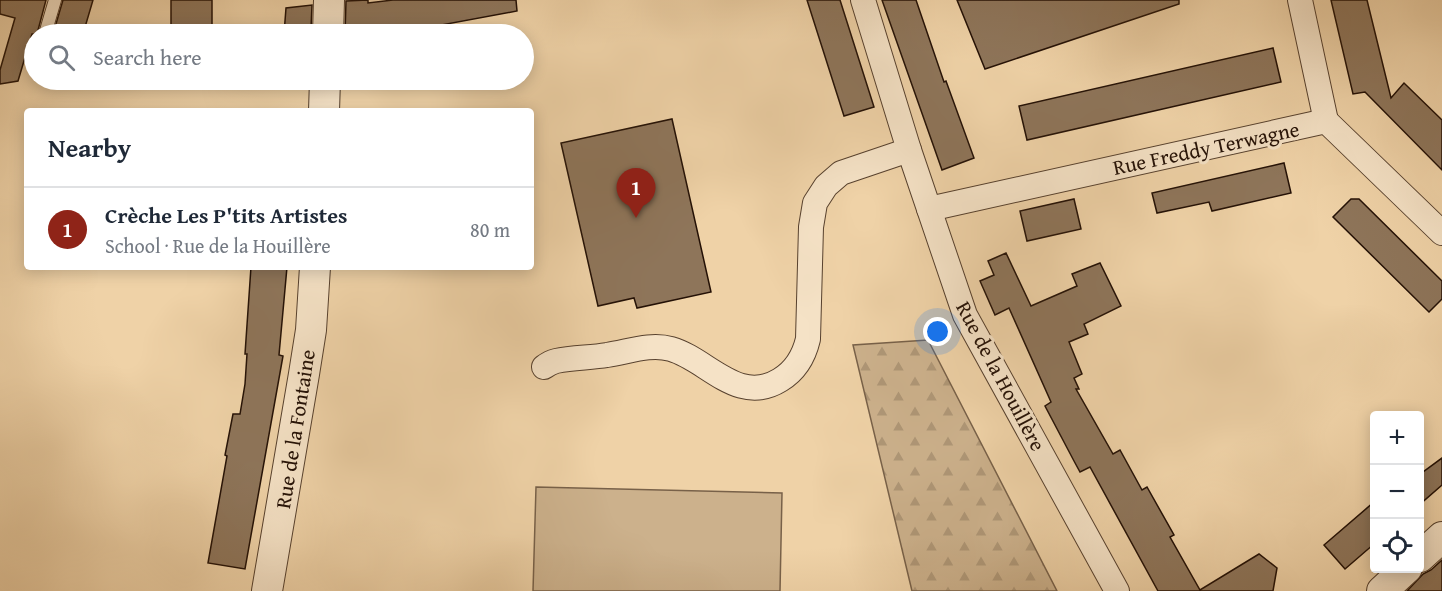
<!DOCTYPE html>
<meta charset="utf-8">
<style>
body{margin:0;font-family:"Gentium Book Plus",serif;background:#f6f6f7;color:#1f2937}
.controls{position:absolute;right:18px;bottom:18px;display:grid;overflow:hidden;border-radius:6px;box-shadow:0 3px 15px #0003}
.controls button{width:54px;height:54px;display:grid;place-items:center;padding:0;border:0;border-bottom:2px solid #e0e1e3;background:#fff;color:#1f2937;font:30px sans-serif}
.you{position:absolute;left:938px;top:332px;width:21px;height:21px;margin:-15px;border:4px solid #fff;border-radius:50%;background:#1a73e8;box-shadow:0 0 0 9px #1a73e833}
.badge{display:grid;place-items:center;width:39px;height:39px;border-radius:50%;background:#8f2418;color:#fff;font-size:20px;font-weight:700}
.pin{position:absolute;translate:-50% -50px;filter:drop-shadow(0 2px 3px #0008)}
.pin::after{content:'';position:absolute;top:32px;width:21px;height:18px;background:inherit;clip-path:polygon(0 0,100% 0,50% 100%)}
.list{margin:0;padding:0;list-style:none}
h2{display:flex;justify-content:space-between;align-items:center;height:78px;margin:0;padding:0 24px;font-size:26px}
h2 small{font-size:20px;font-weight:400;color:#747a83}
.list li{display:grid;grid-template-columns:39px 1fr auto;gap:18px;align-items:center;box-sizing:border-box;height:84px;padding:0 24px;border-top:2px solid #e0e1e3}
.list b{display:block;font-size:22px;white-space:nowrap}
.list p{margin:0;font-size:20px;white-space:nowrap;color:#747a83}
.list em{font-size:20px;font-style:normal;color:#747a83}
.icon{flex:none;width:33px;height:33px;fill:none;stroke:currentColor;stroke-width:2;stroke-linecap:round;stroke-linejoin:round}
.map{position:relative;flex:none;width:1442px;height:591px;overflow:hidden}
.search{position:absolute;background:#fff;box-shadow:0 3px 15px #0003;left:24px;top:24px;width:510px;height:66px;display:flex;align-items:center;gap:15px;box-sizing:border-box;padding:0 21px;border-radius:33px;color:#747a83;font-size:22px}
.panel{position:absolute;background:#fff;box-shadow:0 3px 15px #0003;left:24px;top:108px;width:510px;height:162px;border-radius:6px}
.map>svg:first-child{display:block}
.forest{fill:url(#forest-firs);stroke:#786149;stroke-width:1.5}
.pitch{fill:#ccb18c;stroke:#786149;stroke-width:1.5}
.building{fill:#8e755a;stroke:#241106;stroke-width:1.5}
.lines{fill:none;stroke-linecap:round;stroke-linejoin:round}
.service-casing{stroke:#57412e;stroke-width:14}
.minor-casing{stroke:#57412e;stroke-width:26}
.tertiary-casing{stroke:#57412e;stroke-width:32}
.service{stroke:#f5e2c6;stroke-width:12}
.minor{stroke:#f5e2c6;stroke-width:24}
.tertiary{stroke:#f5e2c6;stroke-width:30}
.labels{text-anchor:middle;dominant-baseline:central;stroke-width:6;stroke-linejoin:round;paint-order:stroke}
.street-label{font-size:21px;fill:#241106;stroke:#f5e2c6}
</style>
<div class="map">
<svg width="1442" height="591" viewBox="0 0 1442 591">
<defs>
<pattern id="forest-firs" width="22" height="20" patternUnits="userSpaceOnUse" patternTransform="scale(1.5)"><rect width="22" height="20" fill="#ccb18c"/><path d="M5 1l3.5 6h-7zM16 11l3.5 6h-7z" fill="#af9777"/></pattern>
</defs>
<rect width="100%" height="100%" fill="#efd2a7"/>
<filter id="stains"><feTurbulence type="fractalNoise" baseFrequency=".00333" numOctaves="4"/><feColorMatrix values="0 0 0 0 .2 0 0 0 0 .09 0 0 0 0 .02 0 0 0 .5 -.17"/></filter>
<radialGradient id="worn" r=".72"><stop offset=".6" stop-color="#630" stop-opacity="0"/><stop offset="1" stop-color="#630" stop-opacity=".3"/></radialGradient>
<path class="forest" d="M928 340 1057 591H912L853 345Z"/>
<path class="pitch" d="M536 487 782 493 780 591H533Z"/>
<g class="building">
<path d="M0 0H46L37 34H32L18 81 0 84V70L15 18 0 14Z"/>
<path d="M63 0H93L83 34H53Z"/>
<rect x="171" y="0" width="41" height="34"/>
<path d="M368 0V3L393 0H516L517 11 441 25 443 34H345L346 1Z"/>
<path d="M807 0H840L874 107 844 116Z"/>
<path d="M882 0H916L944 82 946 81 974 158 942 170Z"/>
<path d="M957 0H1179V4L985 69Z"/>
<path d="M1331 0H1367L1391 98 1404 83 1442 120V170L1365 92 1353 94Z"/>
<path d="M312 5 311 29 284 34 286 8Z"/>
<path d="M1273 48 1281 82 1027 140 1019 106Z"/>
<path d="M672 119 711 292 637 308 634 298 598 306 561 143Z"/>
<path d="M1284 163 1291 193 1212 211 1209 202 1157 213 1152 193Z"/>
<path d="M1074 199 1081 229 1027 241 1020 211Z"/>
<path d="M1351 199H1359L1442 281V299L1429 312 1333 217Z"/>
<path d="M1006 253 1031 306 1077 286 1072 274 1100 263 1121 306 1084 324 1088 334 1069 342 1082 374 1074 378 1079 389H1076L1113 454 1120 450 1142 490 1147 487 1174 535 1170 537 1200 590 1259 554 1277 568 1273 591H1158L1090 467 1080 472 1074 461 1045 406 1051 402 1009 308 995 315 980 281 994 275 988 261Z"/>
<path d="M251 267H287L279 355 283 356 245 569 208 563 227 456 225 455 233 414H240L245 384 247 354H245Z"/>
<path d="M1442 458V485L1419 505V475Z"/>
<path d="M1374 502V544L1345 569 1324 545Z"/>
<path d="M1442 560V591H1407L1423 574 1431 570Z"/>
</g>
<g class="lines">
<g class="service-casing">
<path id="service" d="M45 34 55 0"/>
</g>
<g class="minor-casing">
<g id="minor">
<path d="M863 0 909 150 965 315 1117 591"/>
<path d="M1300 0 1326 121"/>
<path d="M1326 121 1442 233"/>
<path d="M929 209 1326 121"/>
<path d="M544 367C548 364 552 362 556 361 573 357 590 358 607 355 628 352 650 343 671 349 707 359 738 406 780 380 795 371 804 356 808 339L811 227 815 203 826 186 841 173 909 150"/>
</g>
</g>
<g class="tertiary-casing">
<g id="tertiary">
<path d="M328 34 329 0"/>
<path d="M324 111 325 80"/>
<path d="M1420 557 1442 537"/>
<path d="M267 591 304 374 311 330 315 267"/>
<path d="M1382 591 1407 568"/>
</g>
</g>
<use href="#service" class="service"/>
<use href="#minor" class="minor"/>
<use href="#tertiary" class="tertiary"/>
</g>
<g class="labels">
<g class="street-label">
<text transform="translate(1206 148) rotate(-12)">Rue Freddy Terwagne</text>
<text transform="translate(1001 376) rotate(62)">Rue de la Houillère</text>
<text transform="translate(295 429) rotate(-81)">Rue de la Fontaine</text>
</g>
</g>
<rect width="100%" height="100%" filter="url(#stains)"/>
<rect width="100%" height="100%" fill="url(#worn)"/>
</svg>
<div class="controls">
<button>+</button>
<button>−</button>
<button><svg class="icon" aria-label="locate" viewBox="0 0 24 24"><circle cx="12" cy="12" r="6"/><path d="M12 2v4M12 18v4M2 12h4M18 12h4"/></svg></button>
</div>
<div class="you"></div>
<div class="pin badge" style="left:636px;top:218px">1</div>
<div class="search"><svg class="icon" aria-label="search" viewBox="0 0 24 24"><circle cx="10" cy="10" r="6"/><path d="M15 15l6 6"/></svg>Search here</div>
<section class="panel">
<h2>Nearby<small></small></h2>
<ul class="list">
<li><span class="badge">1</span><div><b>Crèche Les P'tits Artistes</b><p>School · Rue de la Houillère</p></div><em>80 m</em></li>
</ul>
</section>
</div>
